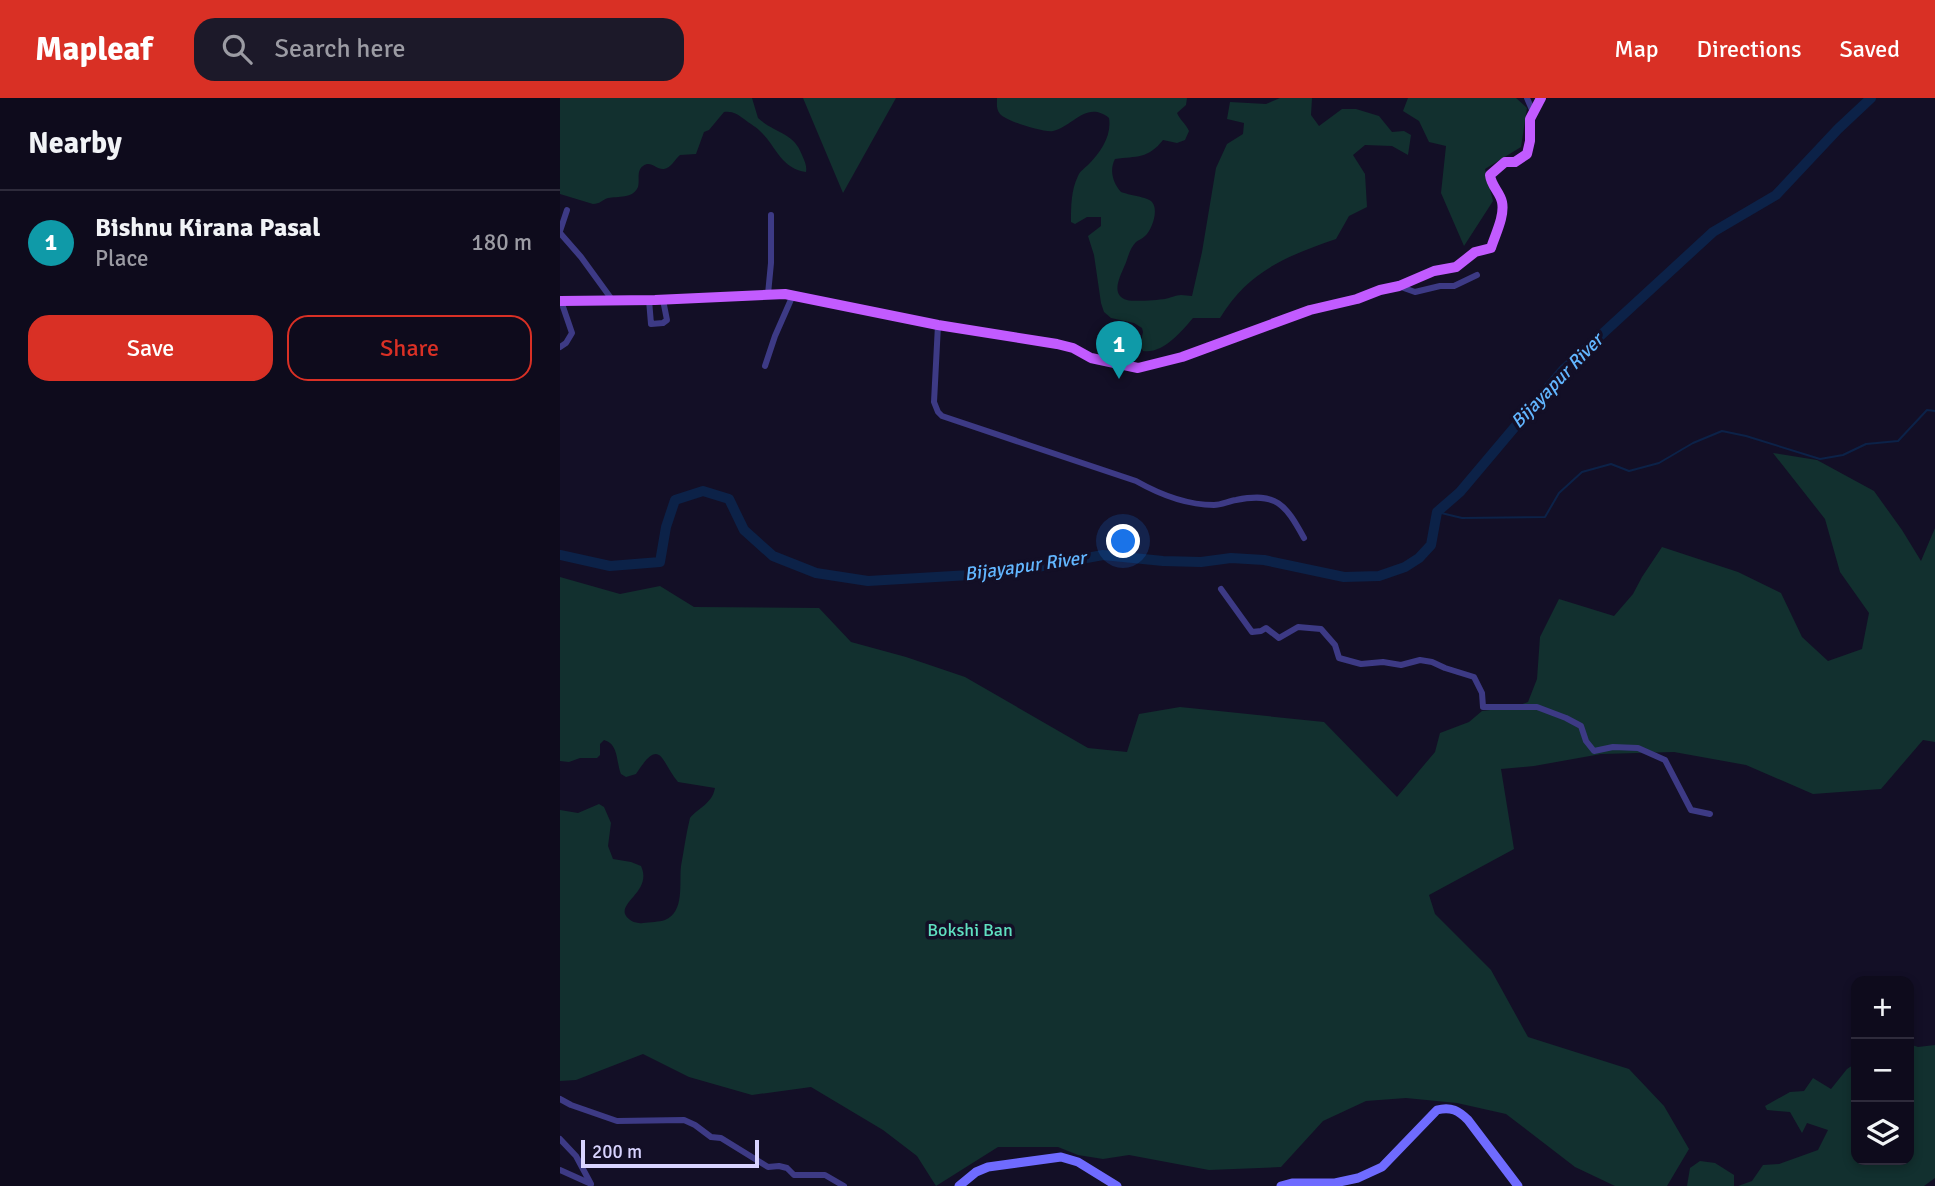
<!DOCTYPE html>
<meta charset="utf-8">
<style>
body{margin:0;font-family:Signika,sans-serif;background:#1c1929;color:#f1f3f6}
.controls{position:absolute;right:21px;bottom:21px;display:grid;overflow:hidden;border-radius:14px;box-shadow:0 4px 10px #0003}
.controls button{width:63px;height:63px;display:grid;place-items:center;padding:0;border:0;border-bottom:2px solid #2e2b3b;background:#0e0b1c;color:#f1f3f6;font:35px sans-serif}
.scale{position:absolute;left:21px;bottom:18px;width:178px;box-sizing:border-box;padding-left:7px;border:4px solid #d9d4ff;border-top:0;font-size:19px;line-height:24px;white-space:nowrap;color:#d9d4ff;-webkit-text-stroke:5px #130f26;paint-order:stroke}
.you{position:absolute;left:564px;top:444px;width:24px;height:24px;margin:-18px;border:5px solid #fff;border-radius:50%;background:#1a73e8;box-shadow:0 0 0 10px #1a73e833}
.badge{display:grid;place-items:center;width:46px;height:46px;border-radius:50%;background:#d93025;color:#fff;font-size:23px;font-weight:700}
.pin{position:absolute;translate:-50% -58px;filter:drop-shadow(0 2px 4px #0008)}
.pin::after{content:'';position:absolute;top:37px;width:24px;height:21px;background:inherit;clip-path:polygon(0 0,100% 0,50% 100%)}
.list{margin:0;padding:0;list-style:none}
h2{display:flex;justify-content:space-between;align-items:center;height:91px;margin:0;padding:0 28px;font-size:30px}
h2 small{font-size:23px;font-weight:400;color:#9b9ba3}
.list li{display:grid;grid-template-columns:46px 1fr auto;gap:21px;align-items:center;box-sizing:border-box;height:105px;padding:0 28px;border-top:2px solid #2e2b3b}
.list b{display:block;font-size:26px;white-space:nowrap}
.list p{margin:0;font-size:23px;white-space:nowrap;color:#9b9ba3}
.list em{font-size:23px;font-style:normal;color:#9b9ba3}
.actions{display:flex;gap:14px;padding:21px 28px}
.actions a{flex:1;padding:16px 0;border:2px solid #d93025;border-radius:21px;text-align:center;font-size:24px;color:#d93025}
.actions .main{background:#d93025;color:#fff}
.icon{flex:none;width:38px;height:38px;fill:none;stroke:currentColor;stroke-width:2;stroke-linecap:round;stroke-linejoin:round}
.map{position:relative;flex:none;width:1375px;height:1088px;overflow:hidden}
header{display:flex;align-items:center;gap:42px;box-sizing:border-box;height:98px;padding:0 35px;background:#d93025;color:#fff}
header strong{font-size:33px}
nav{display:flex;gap:38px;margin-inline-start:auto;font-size:24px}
.search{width:490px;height:63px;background:#1c1929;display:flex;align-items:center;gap:18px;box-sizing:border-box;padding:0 24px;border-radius:21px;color:#9b9ba3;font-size:26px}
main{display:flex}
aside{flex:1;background:#0e0b1c}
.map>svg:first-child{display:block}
.green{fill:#12302f}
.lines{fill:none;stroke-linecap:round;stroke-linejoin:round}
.stream{stroke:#0c2248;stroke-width:2}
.river{stroke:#0c2248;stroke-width:10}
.street{stroke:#3d3a85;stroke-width:6}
.secondary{stroke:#6f6bff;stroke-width:9}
.primary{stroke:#c25bff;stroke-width:10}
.labels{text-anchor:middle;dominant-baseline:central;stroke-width:7;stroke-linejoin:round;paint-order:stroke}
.park-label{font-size:18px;fill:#5fe0c0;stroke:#130f26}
.water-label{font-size:19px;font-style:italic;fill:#62b6ff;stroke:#130f26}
</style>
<header>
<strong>Mapleaf</strong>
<div class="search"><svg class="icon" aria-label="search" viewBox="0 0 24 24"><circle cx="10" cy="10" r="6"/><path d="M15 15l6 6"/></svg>Search here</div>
<nav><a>Map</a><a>Directions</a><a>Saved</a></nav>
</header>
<main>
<aside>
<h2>Nearby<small></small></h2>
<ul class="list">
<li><span class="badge" style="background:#0f9aa8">1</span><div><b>Bishnu Kirana Pasal</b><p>Place</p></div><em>180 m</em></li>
</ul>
<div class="actions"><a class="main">Save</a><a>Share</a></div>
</aside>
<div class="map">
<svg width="1375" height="1088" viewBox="0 0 1375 1088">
<rect width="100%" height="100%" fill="#130f26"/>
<g class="green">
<path d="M0 0H192L198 20C214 35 234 34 242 57 245 64 247 68 246 74 222 71 216 49 202 35 197 29 190 26 184 21 177 16 173 13 164 14L149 32 144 34 136 56 120 57C115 61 111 70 104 71 96 72 91 62 83 68 76 73 80 82 78 89 73 101 58 98 48 100 42 102 40 106 33 106L0 96Z"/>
<path d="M243 0H336L283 95Z"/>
<path d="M437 0H627L626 7 617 15C620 22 626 26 629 33L625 42 617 45 603 42C588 61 577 58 555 61 549 72 553 85 561 94 568 97 588 99 592 104 599 112 592 132 585 138 582 141 578 142 576 144 569 151 568 161 564 169 560 179 550 197 567 202 574 204 597 202 605 201 610 200 616 197 621 197 625 197 628 198 632 198L642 154 656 70 667 46 683 36 684 25 667 21 670 4 706 6 720 0H752L751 17 759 28 782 11H796L819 18 832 34 844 33 851 37 848 57 832 48 805 47 793 57 805 76 807 109 789 118 776 141C727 158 688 173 660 220H633C621 234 603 256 583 253L580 248 583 234 582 230 574 225 551 220 544 214 541 205 534 157 528 138 541 128V119H527L515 126 511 124C511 109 511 92 518 78 520 73 525 70 529 66 541 54 552 37 549 20 526 2 513 29 493 33 484 35 446 23 440 16 436 11 437 6 437 0Z"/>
<path d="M848 0H956L967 10 961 49 925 71 933 103 904 148 881 95 886 48 869 44 859 23 843 13Z"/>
<path d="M1213 355 1257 362 1314 393 1342 432 1361 463 1375 430V644L1363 642 1321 691 1253 696 1186 667 1114 654 1041 656 974 668 941 671 954 751 869 797 875 816 931 872 968 939 1069 971 1104 1008 1129 1051 1107 1088H1055L1015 1069 946 1016 897 1005 846 1000 806 1003 763 1023 721 1069 649 1072 569 1057 543 1061 518 1057 498 1049H438L376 1088 357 1058 323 1032 251 989 192 997 129 979 83 956 16 982 0 983V712L18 715 39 706 44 709 51 725 48 748 53 761 71 764 81 768C92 792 61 803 65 816 68 823 77 826 83 825 90 824 99 824 105 822 125 814 119 785 121 768 124 752 126 736 130 720 139 709 152 706 155 690L118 684C101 664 101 637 76 676L66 679 61 676C56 664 59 646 44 642L40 646V657L37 660H20L9 664 0 663V479L60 496 100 488 134 509 259 510 291 544 346 559 405 579 528 650 567 654 579 616 620 609 764 624 837 699 875 654 880 635 909 624 922 613 954 609 968 604 977 581 980 539 999 501 1054 518 1073 496 1082 479 1102 449 1178 474 1221 495 1242 539 1268 563 1302 551 1309 515 1280 474 1265 421Z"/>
<path d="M1349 946 1358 949 1375 947V1080L1364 1088H1178L1192 1083 1203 1067 1219 1066 1258 1052 1268 1032 1247 1025 1242 1035 1230 1014 1207 1012 1205 1008 1230 994 1244 993 1253 980 1271 991 1287 971 1296 965V1062H1349Z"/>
<path d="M1140 1063 1155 1065 1174 1077V1088H1127L1130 1070Z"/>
</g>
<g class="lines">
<path class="stream" d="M877 414 902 420 985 419 999 395 1022 374 1051 366 1069 373 1099 365 1133 345 1162 333 1186 338 1260 361 1283 357 1306 346 1338 343 1367 312 1375 313"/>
<path class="river" d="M0 457 50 468 100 464 106 429 115 402 143 393 169 401 184 432 213 458 256 475 308 483 444 475 543 457 603 463 641 464 671 460 704 462 784 479 819 478 845 469 859 460 871 447 877 414 900 394 1003 272 1153 134 1216 97 1278 31 1311 0"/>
<g class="street">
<path d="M967 0 973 14"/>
<path d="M0 133 7 112"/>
<path d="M0 135 21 159 53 203"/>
<path d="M841 189 855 194 880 188H894L917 177"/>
<path d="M208 196 211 165V117"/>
<path d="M89 202 91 226 103 225 107 222 103 202"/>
<path d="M378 227 374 304 378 314 382 318 576 383C599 396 627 407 654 407 661 407 669 403 676 402 717 394 725 406 744 440"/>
<path d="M0 249 6 245 12 235 1 203"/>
<path d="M205 268 215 238 233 197"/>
<path d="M661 491 692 534 701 533 706 530 719 540 738 529 761 531 775 547 779 560 801 566 823 564 841 567 860 562 872 564 885 570 914 579 922 595 923 609H977L1006 620 1021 628 1026 643 1034 653 1053 649 1078 650 1105 662 1131 712 1150 716"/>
<path d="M0 1001 11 1007 57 1023 124 1022 135 1027 151 1039 161 1040 208 1069 219 1068 227 1070 234 1077H265L284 1088"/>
<path d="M0 1041 16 1058 31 1086"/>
<path d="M0 1072 29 1085"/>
</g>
<g class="secondary">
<path d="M399 1088 416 1074 428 1069 501 1059 518 1064 557 1088"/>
<path d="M721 1088 732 1085H775L798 1080 822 1069 877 1012C891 1008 899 1013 908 1022L958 1088"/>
</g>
<path class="primary" d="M0 203 95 202 225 196 378 227 497 246 513 250 531 260 578 270 622 259 750 212 797 201 820 192 839 188 874 173 896 169 915 154 931 150C935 137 945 118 942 104 940 94 931 88 930 77L945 64H955L967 56 970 43V21L981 0"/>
</g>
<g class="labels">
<g class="park-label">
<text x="410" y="832">Bokshi Ban</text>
</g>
<g class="water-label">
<text transform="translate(997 283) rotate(-46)">Bijayapur River</text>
<text transform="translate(465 468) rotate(-8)">Bijayapur River</text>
</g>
</g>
</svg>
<div class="controls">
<button>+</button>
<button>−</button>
<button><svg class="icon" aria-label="layers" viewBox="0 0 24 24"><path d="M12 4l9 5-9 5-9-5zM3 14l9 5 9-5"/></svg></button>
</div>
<div class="scale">200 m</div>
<div class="you"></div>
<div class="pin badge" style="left:559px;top:281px;background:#0f9aa8">1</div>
</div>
</main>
